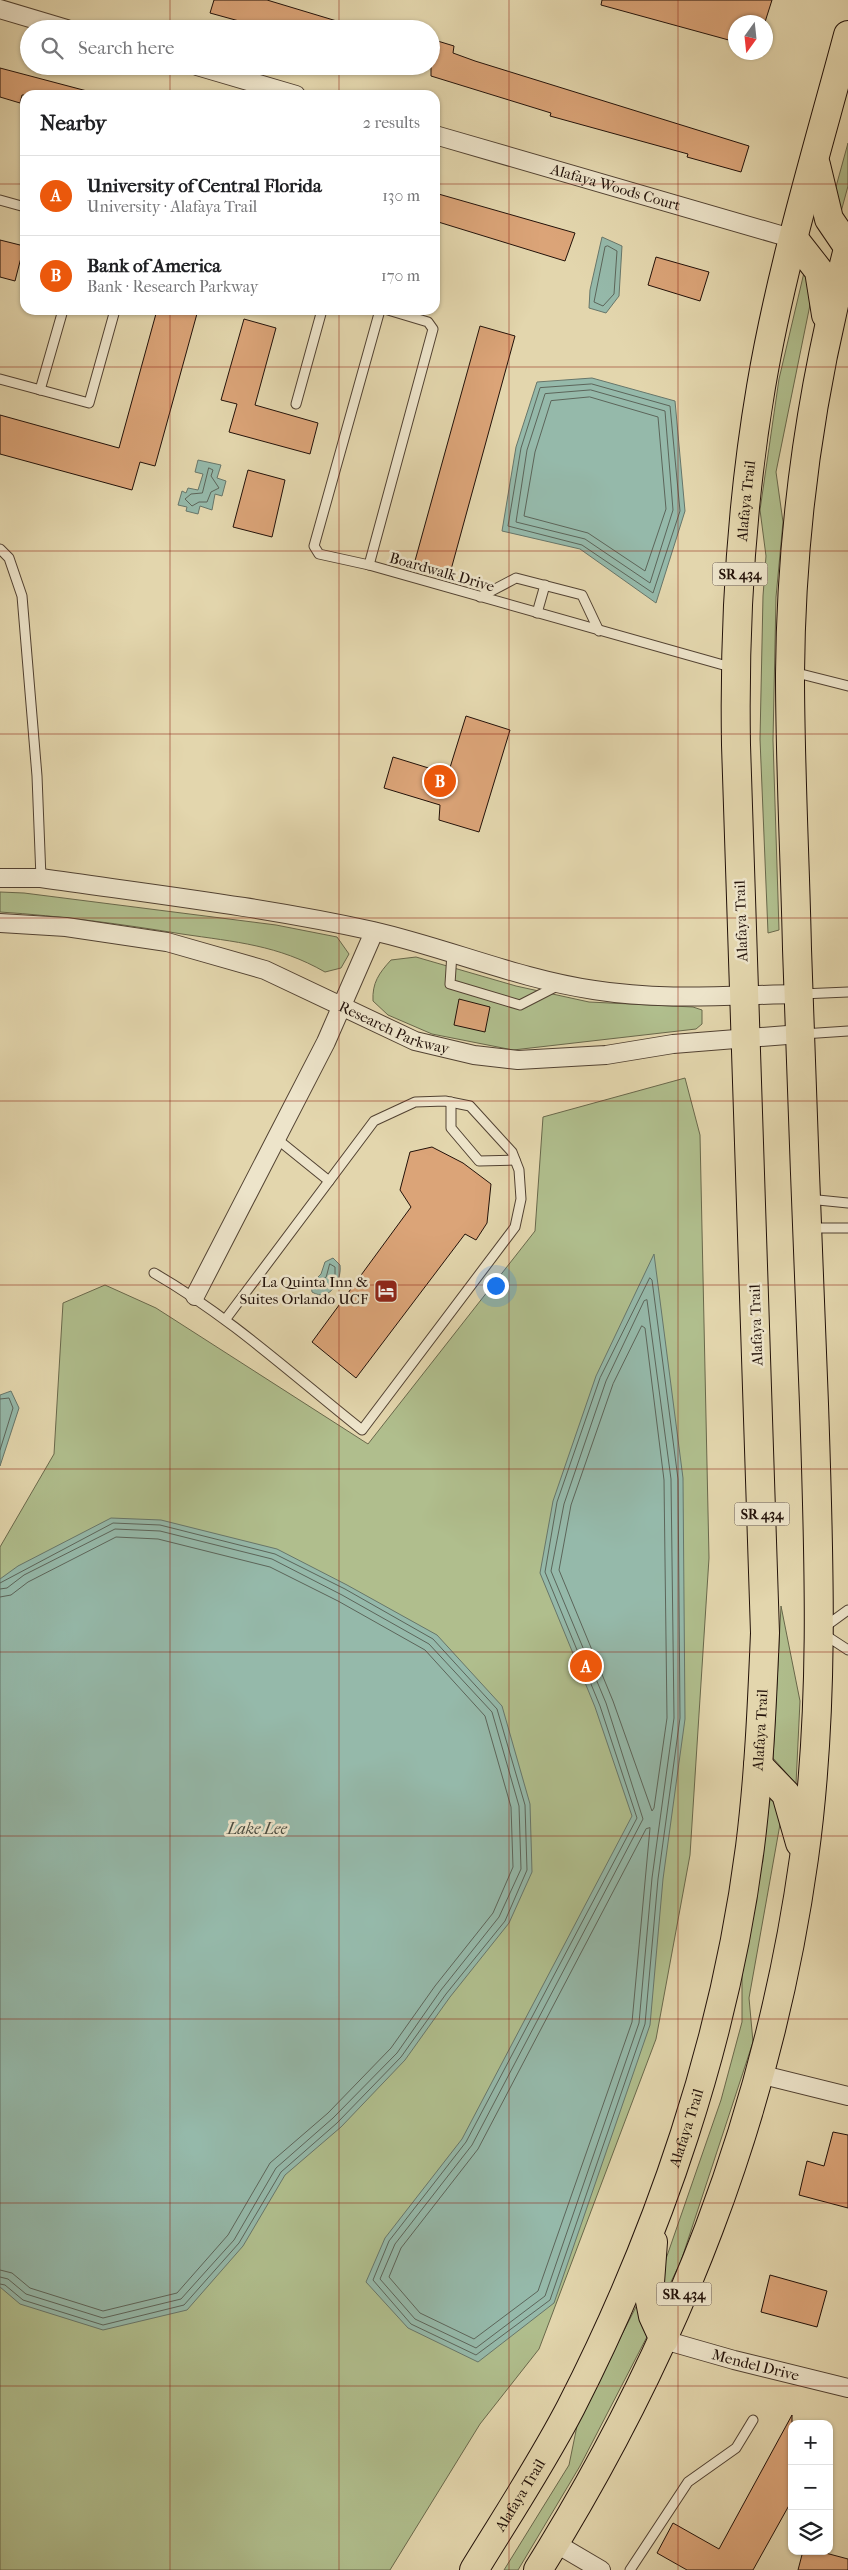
<!DOCTYPE html>
<meta charset="utf-8">
<style>
body{margin:0;font-family:"IM FELL French Canon",serif;background:#f2f2f2;color:#202124}
.controls{position:absolute;right:15px;bottom:15px;display:grid;overflow:hidden;border-radius:10px;box-shadow:0 1px 4px #0004}
.controls button{width:45px;height:45px;display:grid;place-items:center;padding:0;border:0;border-bottom:1px solid #e0e0e0;background:#fff;color:#202124;font:25px sans-serif}
.compass{position:absolute;left:728px;top:15px;width:45px;height:45px;border-radius:50%;background:#fff;box-shadow:0 1px 4px #0004;rotate:195deg}
.you{position:absolute;left:495px;top:1285px;width:18px;height:18px;margin:-12px;border:4px solid #fff;border-radius:50%;background:#1a73e8;box-shadow:0 0 0 8px #1a73e833}
.badge{display:grid;place-items:center;width:32px;height:32px;border-radius:50%;background:#ea580c;color:#fff;font-size:16px;font-weight:700}
.pin{position:absolute;translate:-50% -50%;border:2px solid #fff;box-shadow:0 1px 5px #0006}
.list{margin:0;padding:0;list-style:none}
h2{display:flex;justify-content:space-between;align-items:center;height:65px;margin:0;padding:0 20px;font-size:21px}
h2 small{font-size:16px;font-weight:400;color:#757577}
.list li{display:grid;grid-template-columns:32px 1fr auto;gap:15px;align-items:center;box-sizing:border-box;height:80px;padding:0 20px;border-top:1px solid #e0e0e0}
.list b{display:block;font-size:19px;white-space:nowrap}
.list p{margin:0;font-size:16px;white-space:nowrap;color:#757577}
.list em{font-size:16px;font-style:normal;color:#757577}
.icon{flex:none;width:28px;height:28px;fill:none;stroke:currentColor;stroke-width:2;stroke-linecap:round;stroke-linejoin:round}
.map{position:relative;flex:none;width:848px;height:2570px;overflow:hidden}
.search{position:absolute;background:#fff;box-shadow:0 1px 4px #0004;left:20px;top:20px;width:420px;height:55px;display:flex;align-items:center;gap:12px;box-sizing:border-box;padding:0 18px;border-radius:28px;color:#757577;font-size:19px}
.panel{position:absolute;background:#fff;box-shadow:0 1px 4px #0004;left:20px;top:90px;width:420px;height:225px;border-radius:15px}
.map>svg:first-child{display:block}
.green{fill:#b0be8d;stroke:#69684b}
.water{fill:#95b9aa;stroke:#67766a}
.lines{fill:none;stroke-linecap:round;stroke-linejoin:round}
.shore{stroke:#5c655a;stroke-width:1}
.building{fill:#dba478;stroke:#221109}
.service-casing{stroke:#524232;stroke-width:11}
.minor-casing{stroke:#524232;stroke-width:20}
.primary-casing{stroke:#221109;stroke-width:30}
.service{stroke:#ede4ca;stroke-width:9}
.minor{stroke:#ede4ca;stroke-width:18}
.primary{stroke:#e3d6ad;stroke-width:28}
.grid{fill:none;stroke:#8f2418;stroke-width:1;stroke-opacity:0.55}
.labels{text-anchor:middle;dominant-baseline:central;stroke-width:5;stroke-linejoin:round;paint-order:stroke}
.shield{fill:#ede4ca;stroke:#5f5043;stroke-width:1}
.shield-label{font-size:14px;font-weight:bold;fill:#221109}
.street-label{font-size:15px;fill:#221109;stroke:#ede4ca}
.poi-label{font-size:15px;fill:#221109;stroke:#ede4ca;text-anchor:end}
.water-label{font-size:16px;font-style:italic;fill:#4a4c41;stroke:#ede4ca}
</style>
<div class="map">
<svg width="848" height="2570" viewBox="0 0 848 2570">
<rect width="100%" height="100%" fill="#e3d6ad"/>
<filter id="stains"><feTurbulence type="fractalNoise" baseFrequency=".004" numOctaves="4"/><feColorMatrix values="0 0 0 0 .2 0 0 0 0 .09 0 0 0 0 .02 0 0 0 .5 -.17"/></filter>
<radialGradient id="worn" r=".72"><stop offset=".6" stop-color="#630" stop-opacity="0"/><stop offset="1" stop-color="#630" stop-opacity=".3"/></radialGradient>
<g class="green">
<path d="M848 143V186L838 223 831 205Z"/>
<path d="M806 264 813 290 776 472 783 522 776 597 773 740 779 930 768 933 760 739 763 596 766 556 760 510 779 379Z"/>
<path d="M0 892 24 893 276 925 337 937 349 954 341 968 325 972C278 945 236 942 182 934 122 924 61 916 0 912Z"/>
<path d="M416 957 516 986 589 1002 693 1007 702 1010V1024L696 1029 513 1050 432 1034 388 1015 373 1001C372 983 379 973 391 960Z"/>
<path d="M685 1078 700 1135 709 1558 690 1855 656 2039 539 2349 480 2424 390 2570H0V1547L54 1454 63 1303 105 1285 156 1308 368 1444 535 1231 543 1117Z"/>
<path d="M781 1606 800 1701 796 1784 773 1758Z"/>
<path d="M772 1788 782 1813 749 1998 753 2042 681 2261 659 2307V2279L721 2100 742 2022V1968Z"/>
<path d="M640 2299 651 2329 580 2466 518 2570H504L569 2465 578 2421Z"/>
</g>
<g class="water">
<path d="M602 237 622 246 619 296 606 313 589 308 590 290Z"/>
<path d="M592 378 675 401 685 511 656 603 580 549 502 531 516 447 537 382Z"/>
<path d="M198 460 221 465 217 478 226 481 222 496 215 494 212 510 200 506 198 514 186 511 187 507 178 505 182 491 186 493 188 488 198 490 203 474 195 472Z"/>
<path d="M654 1254 683 1478 685 1719 663 1879 650 2025 554 2303 478 2362 408 2328 366 2282 385 2238 462 2139 632 1816 595 1707 540 1573 553 1501 596 1376Z"/>
<path d="M333 1258 340 1265C342 1280 330 1303 312 1292L311 1284 321 1274 325 1262Z"/>
<path d="M11 1391 19 1408 0 1466V1395Z"/>
<path d="M111 1518 161 1520 277 1549 347 1585 437 1635 502 1706 530 1804 532 1872 509 1923 450 1997 405 2060 341 2127 285 2175 243 2246 187 2310 103 2330 20 2304 0 2287V1579L18 1566Z"/>
</g>
<g class="lines">
<g class="shore">
<path d="M608 246 617 251 614 294 603 306 594 302 605 247Z"/>
<path d="M592 384 670 406 680 511 653 593 582 545 508 526 521 448 540 388Z"/>
<path d="M591 390 665 411 673 510 650 583 585 539 516 522 527 450 545 394Z"/>
<path d="M590 397 658 417 666 509 645 571 588 533 524 516 535 452 551 401Z"/>
<path d="M209 468 213 470 211 476 219 488 211 492 207 502H199L192 506 185 499 191 494 202 493Z"/>
<path d="M330 1264 335 1267V1277L328 1287 317 1289 316 1285 326 1277Z"/>
<path d="M650 1278 652 1280 678 1479 680 1718 658 1879 645 2024 550 2300 476 2355 411 2324 373 2280 389 2241 466 2142 637 1818 600 1706 545 1572 557 1502 600 1378Z"/>
<path d="M647 1300 671 1479 674 1718 652 1878 639 2023 545 2296 476 2348 415 2319 380 2279 395 2244 472 2145 643 1819 606 1703 551 1571 564 1504 606 1381 644 1301Z"/>
<path d="M642 1326 645 1328 664 1480 667 1718 654 1808 652 1811 613 1701 559 1570 571 1505 613 1384Z"/>
<path d="M0 1399 9 1398 13 1408 0 1450"/>
<path d="M0 1583 113 1523 160 1525 275 1554 345 1589 433 1639 497 1709 525 1805 527 1870 505 1921 446 1994 401 2057 337 2123 281 2172 239 2243 184 2305 103 2325 23 2300 5 2285 0 2284"/>
<path d="M0 1589 7 1588 24 1575 115 1529 160 1531 272 1559 342 1595 429 1644 492 1712 519 1806 521 1869 499 1917 441 1990 397 2053 333 2118 276 2168 234 2240 181 2299 103 2318 26 2294 8 2279 0 2277"/>
<path d="M0 1597 11 1595 28 1582 116 1537 158 1539 270 1567 338 1601 425 1650 485 1716 511 1807 513 1867 493 1913 435 1986 391 2048 328 2113 270 2163 228 2235 177 2293 103 2311 30 2288 12 2273 0 2270"/>
<path d="M650 1828 632 2022 538 2291 474 2339 420 2313 389 2277 401 2248 478 2149 646 1829Z"/>
</g>
</g>
<g class="building">
<path d="M214 0H267L350 25 349 29H268L210 13Z"/>
<path d="M602 0H772L765 22H736V42L601 5Z"/>
<path d="M431 39 454 46 453 53 475 61 749 146 741 172 687 157 688 154 550 116 551 113 431 76Z"/>
<path d="M0 68 87 91 86 95H22L20 103 0 97Z"/>
<path d="M435 193 575 233 565 261 435 221Z"/>
<path d="M0 240 24 246 15 281 0 277Z"/>
<path d="M656 257 709 272 700 301 648 285Z"/>
<path d="M157 310H198L155 466 140 462 132 490 0 454V415L119 448Z"/>
<path d="M244 319 276 328 255 405 318 423 310 454 229 432 237 404 221 400Z"/>
<path d="M480 326 515 336 449 577 413 568Z"/>
<path d="M248 470 285 480 272 537 233 527Z"/>
<path d="M466 716 510 730 479 832 439 820 440 805 384 788 393 757 448 774Z"/>
<path d="M459 999 490 1007 485 1032 454 1025Z"/>
<path d="M432 1147 463 1163 491 1184 487 1223 476 1240 465 1234 356 1378 312 1342 411 1207 400 1190 410 1152Z"/>
<path d="M833 2132 848 2135V2208L799 2195 807 2161 824 2166Z"/>
<path d="M770 2275 827 2291 817 2327 761 2312Z"/>
<path d="M792 2415V2500L753 2570H687L657 2553 673 2523 719 2549Z"/>
<path d="M803 2551H818L848 2559V2570H798Z"/>
</g>
<g class="lines">
<g class="service-casing">
<g id="service">
<path d="M0 200 25 207"/>
<path d="M380 310 314 546 319 554 369 565 734 668"/>
<path d="M0 379 89 403 115 310"/>
<path d="M40 390 63 310"/>
<path d="M296 404 322 310"/>
<path d="M0 549 9 558 22 596 37 776 41 878"/>
<path d="M369 565 433 329 428 322 388 310"/>
<path d="M480 597 516 578 582 595 599 631"/>
<path d="M537 613 545 585"/>
<path d="M793 672 848 686"/>
<path d="M452 953 450 984 520 1005 559 985"/>
<path d="M801 994 848 992"/>
<path d="M803 1034 848 1031"/>
<path d="M451 1102V1128L479 1161 515 1160"/>
<path d="M277 1139 329 1181"/>
<path d="M808 1199 848 1203"/>
<path d="M810 1228H848"/>
<path d="M154 1273C229 1316 294 1376 362 1430L515 1227 521 1199 519 1170 512 1152 470 1106 445 1101 415 1102 374 1121 225 1320"/>
<path d="M848 1610 819 1631 848 1650"/>
<path d="M630 2570 688 2482 736 2448 753 2420"/>
</g>
</g>
<g class="minor-casing">
<g id="minor">
<path d="M0 9 67 29"/>
<path d="M197 66 296 95"/>
<path id="s1" d="M435 135 794 239"/>
<path d="M0 878H41C152 894 264 907 373 931 447 948 519 979 594 990 662 1001 731 995 799 994"/>
<path id="s2" d="M0 923 66 927 167 942 265 970 415 1041 474 1055 518 1060 606 1055 673 1044 800 1034"/>
<path d="M195 1296 326 1042 374 932"/>
<path d="M759 2074 848 2096"/>
<path id="s3" d="M664 2340 734 2360 848 2388"/>
<path d="M555 2543 601 2570"/>
</g>
</g>
<g class="primary-casing">
<g id="primary">
<path d="M816 165 829 219 848 247"/>
<path d="M794 239 819 271 826 315"/>
<path d="M758 1765 786 1794 800 1843"/>
<path d="M653 2242 649 2296 653 2316 664 2340"/>
<path id="s4" d="M474 2570C507 2516 542 2463 571 2407 660 2233 725 2041 750 1847 759 1776 762 1704 765 1633L736 745C734 625 741 505 761 387 781 268 817 151 848 35"/>
<path d="M538 2570C676 2349 768 2116 804 1858 825 1707 819 1555 814 1404 808 1252 802 1101 797 949 795 858 790 766 790 674 791 531 811 387 848 249"/>
</g>
</g>
<use href="#service" class="service"/>
<use href="#minor" class="minor"/>
<use href="#primary" class="primary"/>
</g>
<path class="grid" d="M170 0V29M339 0V29M509 0V2570M678 0V2570M170 66V95M339 66V95M0 184H25M435 184H848M170 310V2570M339 310V2570M0 367H848M0 551H848M0 734H848M0 918H848M0 1101H848M0 1285H848M0 1469H848M0 1652H848M0 1836H848M0 2019H848M0 2203H848M0 2386H848"/>
<defs>
<g id="hotel-square" transform="scale(1.25)"><rect x="-9" y="-9" width="18" height="18" rx="4" fill="#8f2418" stroke="#ede4ca"/><path d="M-6-4.5h1.5V1H6V5H4.5V3h-9V5H-6ZM-4 0a1.8 1.8 0 1 1 3.6 0ZM.5 0V-2.5h3Q6-2.5 6 0Z" fill="#fff"/></g>
</defs>
<g fill-rule="evenodd">
<use href="#hotel-square" x="386" y="1291"/>
</g>
<g class="labels">
<g class="shield">
<rect x="712.5" y="562.5" width="55" height="23" rx="4"/>
<rect x="734.5" y="1502.5" width="55" height="23" rx="4"/>
<rect x="656.5" y="2282.5" width="55" height="23" rx="4"/>
</g>
<g class="shield-label">
<text x="740" y="574">SR 434</text>
<text x="762" y="1514">SR 434</text>
<text x="684" y="2294">SR 434</text>
</g>
<g class="street-label">
<text stroke="none"><textPath href="#s1" startOffset="188">Alafaya Woods Court</textPath></text>
<text stroke="none"><textPath href="#s4" startOffset="2128">Alafaya Trail</textPath></text>
<text transform="translate(442 572) rotate(16)">Boardwalk Drive</text>
<text transform="translate(741 921) rotate(-92)">Alafaya Trail</text>
<text stroke="none"><textPath href="#s2" startOffset="412">Research Parkway</textPath></text>
<text transform="translate(756 1325) rotate(-92)">Alafaya Trail</text>
<text stroke="none"><textPath href="#s4" startOffset="898">Alafaya Trail</textPath></text>
<text stroke="none"><textPath href="#s4" startOffset="492">Alafaya Trail</textPath></text>
<text stroke="none"><textPath href="#s3" startOffset="95">Mendel Drive</textPath></text>
<text stroke="none"><textPath href="#s4" startOffset="88">Alafaya Trail</textPath></text>
</g>
<g class="poi-label">
<text x="368" y="1282">La Quinta Inn &amp;<tspan x="368" dy="17">Suites Orlando UCF</tspan></text>
</g>
<g class="water-label">
<text x="257" y="1828">Lake Lee</text>
</g>
</g>
<rect width="100%" height="100%" filter="url(#stains)"/>
<rect width="100%" height="100%" fill="url(#worn)"/>
</svg>
<div class="controls">
<button>+</button>
<button>−</button>
<button><svg class="icon" aria-label="layers" viewBox="0 0 24 24"><path d="M12 4l9 5-9 5-9-5zM3 14l9 5 9-5"/></svg></button>
</div>
<svg class="compass" viewBox="-18 -18 36 36"><path d="M0-13l5 13h-10z" fill="#e53935"/><path d="M0 13l5-13h-10z" fill="#757577"/></svg>
<div class="you"></div>
<div class="pin badge" style="left:586px;top:1666px">A</div>
<div class="pin badge" style="left:440px;top:781px">B</div>
<div class="search"><svg class="icon" aria-label="search" viewBox="0 0 24 24"><circle cx="10" cy="10" r="6"/><path d="M15 15l6 6"/></svg>Search here</div>
<section class="panel">
<h2>Nearby<small>2 results</small></h2>
<ul class="list">
<li><span class="badge">A</span><div><b>University of Central Florida</b><p>University · Alafaya Trail</p></div><em>130 m</em></li>
<li><span class="badge">B</span><div><b>Bank of America</b><p>Bank · Research Parkway</p></div><em>170 m</em></li>
</ul>
</section>
</div>
